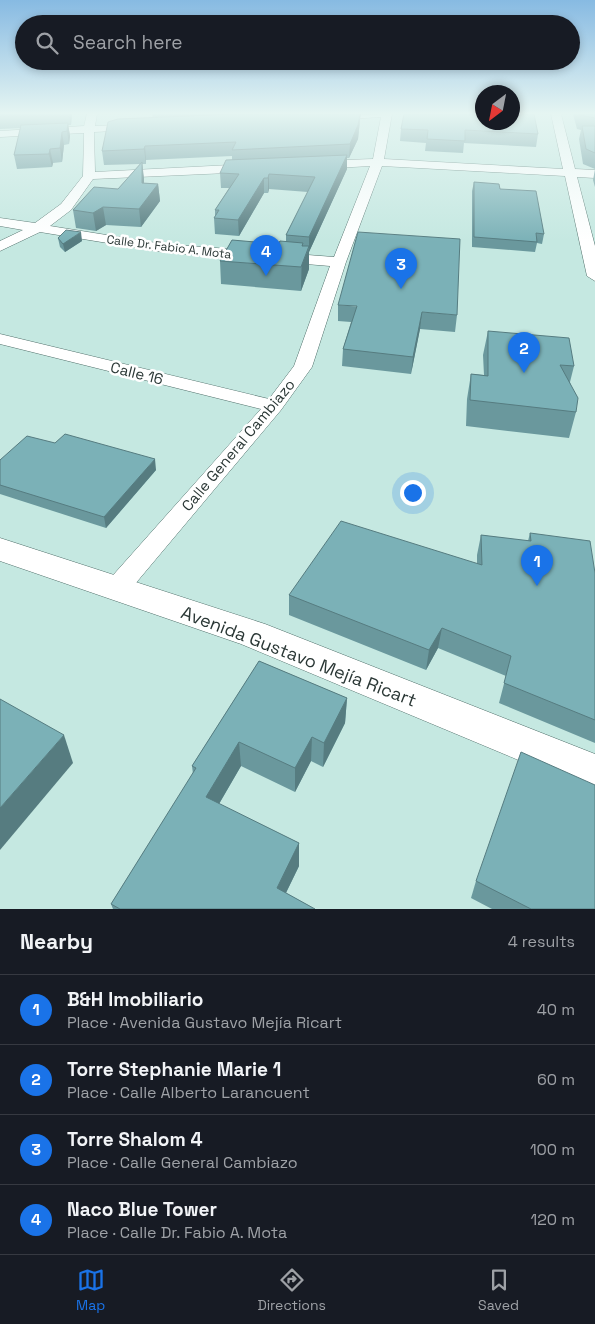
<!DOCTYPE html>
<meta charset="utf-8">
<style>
body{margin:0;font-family:"Space Grotesk",sans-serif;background:#242831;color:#f1f3f6}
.compass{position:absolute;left:475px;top:85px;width:45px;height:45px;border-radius:50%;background:#171b24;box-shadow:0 2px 8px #0003;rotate:212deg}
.you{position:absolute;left:412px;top:492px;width:18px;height:18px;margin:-12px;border:4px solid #fff;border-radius:50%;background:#1a73e8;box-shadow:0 0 0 8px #1a73e833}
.badge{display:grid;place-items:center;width:32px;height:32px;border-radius:50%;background:#1a73e8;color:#fff;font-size:16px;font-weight:700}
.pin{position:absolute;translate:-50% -41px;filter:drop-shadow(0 1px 2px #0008)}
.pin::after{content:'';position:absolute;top:26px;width:18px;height:15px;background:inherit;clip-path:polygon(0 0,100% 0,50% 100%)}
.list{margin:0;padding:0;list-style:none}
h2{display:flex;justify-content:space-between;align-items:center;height:65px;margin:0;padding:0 20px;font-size:21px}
h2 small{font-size:16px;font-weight:400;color:#9ea1a6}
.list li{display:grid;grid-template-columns:32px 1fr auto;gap:15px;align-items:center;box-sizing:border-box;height:70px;padding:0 20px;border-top:1px solid #363941}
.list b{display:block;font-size:19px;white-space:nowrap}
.list p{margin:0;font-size:16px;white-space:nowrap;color:#9ea1a6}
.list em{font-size:16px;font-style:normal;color:#9ea1a6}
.icon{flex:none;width:28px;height:28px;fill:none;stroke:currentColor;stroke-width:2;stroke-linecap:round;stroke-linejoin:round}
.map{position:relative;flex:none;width:595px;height:909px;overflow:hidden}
.search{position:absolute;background:#171b24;box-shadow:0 2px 8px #0003;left:15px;right:15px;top:15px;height:55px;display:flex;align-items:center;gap:12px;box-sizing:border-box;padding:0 18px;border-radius:28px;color:#9ea1a6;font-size:19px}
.sheet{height:345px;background:#171b24}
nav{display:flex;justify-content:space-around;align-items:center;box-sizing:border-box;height:70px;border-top:1px solid #363941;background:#171b24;font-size:14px;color:#9ea1a6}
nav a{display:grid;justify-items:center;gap:2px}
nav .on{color:#1a73e8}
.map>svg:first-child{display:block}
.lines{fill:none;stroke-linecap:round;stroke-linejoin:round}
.minor-casing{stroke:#506f6a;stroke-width:1}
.tertiary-casing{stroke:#506f6a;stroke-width:1}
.minor{fill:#fff;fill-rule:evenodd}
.tertiary{fill:#fff;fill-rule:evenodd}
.wall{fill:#6a989d}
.shaded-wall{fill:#567c80}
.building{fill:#7bb1b7;stroke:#567c80}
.labels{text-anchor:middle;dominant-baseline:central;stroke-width:5;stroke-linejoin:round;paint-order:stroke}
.far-street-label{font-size:12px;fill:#2a3735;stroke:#fff}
.street-label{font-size:15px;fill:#2a3735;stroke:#fff}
.near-street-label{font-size:18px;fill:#2a3735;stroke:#fff}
</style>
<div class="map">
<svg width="595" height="909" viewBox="0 0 595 909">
<rect width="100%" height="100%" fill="#c5e8e1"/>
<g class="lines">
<g class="minor-casing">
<path id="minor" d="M87 114H97L95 126 135 124 140 127 135 130 94 132 95 172 250 164 256 168 250 172 93 179 71 210 50 226 163 244 334 257 370 166 318 169 312 165 318 161 373 159 381 117 332 120 328 119V115L392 114 384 159 563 169 551 114H561L575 169 595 170V178L577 177 595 246V281L587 276 565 176 382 166 346 262 312 367 281 410 125 596 116 599 107 596 103 589 107 582 261 409 0 344V334L269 399 294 366 330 266 163 252 40 232 0 251V241L23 230 0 226V218L35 223 61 204 83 176 84 133 0 137V131L84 126Z"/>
</g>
<g class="tertiary-casing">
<path id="tertiary" d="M0 538 265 624 595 754V792L241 644 0 561Z"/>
</g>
<use href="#minor" class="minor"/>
<use href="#tertiary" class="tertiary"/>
</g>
<g class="wall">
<path d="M0 114H72L71 125H68L70 136 69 144 64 145 62 162 53 163 52 167 17 169 14 155 21 128 0 129Z"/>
<path d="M152 114H223L360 120 358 139 349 158H347V169L309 252V269L301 291 221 284 220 261 286 242V235L308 192 269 189 268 193H264L239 236 215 234 214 218 215 216V210L229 188H221L220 173 232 160V156L146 160V164H142L144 183 158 184 160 201 141 227 106 225 96 231 76 228 73 210 118 189 140 164 104 165 102 151 153 118Z"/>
<path d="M404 114 538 134 536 147 464 143 463 153 425 151 426 143 400 141 401 129Z"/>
<path d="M573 114H595V169L583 164 579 139 581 130 577 129Z"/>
<path d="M595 169V187L593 180Z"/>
<path d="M474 182 500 189 544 234 542 244 537 243 535 252 472 247V191Z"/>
<path d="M58 238 82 241 65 252 60 247Z"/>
<path d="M338 305 457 315 455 332 420 329 411 374 342 366 343 349 351 322 338 321Z"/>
<path d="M488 331 574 366 570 382 576 412 569 438 466 426 467 399 471 374 484 375 483 355Z"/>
<path d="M0 460 156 470 106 528 0 494Z"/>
<path d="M530 533 595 573V743L499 703 506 676 438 648 426 670 289 615V595L477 564V555L481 535 528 541Z"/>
<path d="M259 661 347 698 345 723 323 767 311 761 295 792 241 766 219 804 299 843V866L286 893 315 909H113L111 904 193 774 192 766Z"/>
<path d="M476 881 595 909H492L471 898Z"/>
</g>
<g class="shaded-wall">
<path d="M69 114H72L71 125Z"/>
<path d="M360 114H361L360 120 358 139 349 158 350 144Z"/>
<path d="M68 123 70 136 69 144 67 131Z"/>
<path d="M62 132 64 145 62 162 60 148Z"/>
<path d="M145 146 146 160V164L144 149Z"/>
<path d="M50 149 53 163 52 167 49 154Z"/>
<path d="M347 155V169L309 252V269L301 291 302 246 303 243V262L309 248V237Z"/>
<path d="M142 162 144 178V200L142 183Z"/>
<path d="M269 174V189L268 193V178Z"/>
<path d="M264 178V193L239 236 238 220Z"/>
<path d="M158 184 160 201 141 227 139 209Z"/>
<path d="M103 207 106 225 96 231 93 213Z"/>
<path d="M81 232 82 241 65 252 63 244Z"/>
<path d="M422 312 420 329 411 374 413 357Z"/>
<path d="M155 459 156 470 106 528 104 517Z"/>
<path d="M442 628 438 648 426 670 429 650Z"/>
<path d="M347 698 345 723 323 767 324 743Z"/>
<path d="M64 735 73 763 0 850V808Z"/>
<path d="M312 737 311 761 295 792V768Z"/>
<path d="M239 742 241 766 209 821 206 797Z"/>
<path d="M299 843V866L278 909 277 888Z"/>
</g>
<g class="building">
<path d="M233 114H360L358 125 350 144 232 150 236 142 145 146 144 149 102 151 108 122 118 119Z"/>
<path d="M404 114H482V122H512V114H534L538 134 465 130V141L427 139 428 130 401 129Z"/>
<path d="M579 114H595V118L580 115Z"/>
<path d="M68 123 67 131 62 132 60 148 50 149 49 154 14 155 21 125Z"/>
<path d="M582 126H595V153L586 149Z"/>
<path d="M347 155 309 237 286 235 315 177 269 174 268 178H264L238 220 214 218 219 210H215L239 174 220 173 226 160Z"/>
<path d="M142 162V183L158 184 139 209 103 207 93 213 73 210 94 187 118 189Z"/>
<path d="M474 182 499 184 500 189 536 191 544 234 536 233 537 242 474 237Z"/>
<path d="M66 230 81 232 63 244 58 238Z"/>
<path d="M358 232 460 239 457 315 422 312 413 357 343 349 357 306 338 305Z"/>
<path d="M232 240 278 244 280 241 303 243 302 246H309L301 267 220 261Z"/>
<path d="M488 331 569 338 574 366 560 365 578 398 576 412 470 400 471 374 488 376Z"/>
<path d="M65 434 155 459 104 517 0 485V460L27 436 55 443Z"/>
<path d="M341 521 482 565 481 535 531 541 530 533 590 541 595 573V720L504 683 511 656 442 628 429 650 289 595Z"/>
<path d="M259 661 347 698 324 743 312 737 295 768 239 742 206 797 299 843 277 888 315 909H120L111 904 196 768 192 766Z"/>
<path d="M0 699 64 735 0 808Z"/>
<path d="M521 752 595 785V909H531L476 881Z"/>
</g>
<linearGradient id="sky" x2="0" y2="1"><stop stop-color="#87bae2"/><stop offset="0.47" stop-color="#e5f5f2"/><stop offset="1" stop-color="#e5f5f2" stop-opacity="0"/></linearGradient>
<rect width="595" height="241" fill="url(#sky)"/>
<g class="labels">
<g class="far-street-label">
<text transform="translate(169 247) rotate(7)">Calle Dr. Fabio A. Mota</text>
</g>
<g class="street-label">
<text transform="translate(137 373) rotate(14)">Calle 16</text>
<text transform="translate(238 445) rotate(-50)">Calle General Cambiazo</text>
</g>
<g class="near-street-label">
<text transform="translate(299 656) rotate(21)">Avenida Gustavo Mejía Ricart</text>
</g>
</g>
</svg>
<svg class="compass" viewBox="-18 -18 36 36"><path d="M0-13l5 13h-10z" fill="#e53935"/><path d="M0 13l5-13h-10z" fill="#9ea1a6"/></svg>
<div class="you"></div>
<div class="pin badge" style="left:537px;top:586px">1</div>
<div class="pin badge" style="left:524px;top:373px">2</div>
<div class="pin badge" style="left:401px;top:289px">3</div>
<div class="pin badge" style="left:266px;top:276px">4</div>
<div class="search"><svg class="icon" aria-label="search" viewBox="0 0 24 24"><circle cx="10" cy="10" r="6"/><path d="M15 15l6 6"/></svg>Search here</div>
</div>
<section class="sheet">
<h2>Nearby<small>4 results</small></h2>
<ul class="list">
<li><span class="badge">1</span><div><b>B&amp;H Imobiliario</b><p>Place · Avenida Gustavo Mejía Ricart</p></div><em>40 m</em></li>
<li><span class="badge">2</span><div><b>Torre Stephanie Marie 1</b><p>Place · Calle Alberto Larancuent</p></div><em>60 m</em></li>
<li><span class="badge">3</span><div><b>Torre Shalom 4</b><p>Place · Calle General Cambiazo</p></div><em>100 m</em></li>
<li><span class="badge">4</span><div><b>Naco Blue Tower</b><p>Place · Calle Dr. Fabio A. Mota</p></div><em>120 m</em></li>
</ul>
</section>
<nav>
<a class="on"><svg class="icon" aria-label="map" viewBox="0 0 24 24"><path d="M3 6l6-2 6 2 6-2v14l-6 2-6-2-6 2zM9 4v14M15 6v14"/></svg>Map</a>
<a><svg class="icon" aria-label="directions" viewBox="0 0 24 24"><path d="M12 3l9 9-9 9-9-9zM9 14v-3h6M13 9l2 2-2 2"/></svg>Directions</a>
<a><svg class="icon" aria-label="saved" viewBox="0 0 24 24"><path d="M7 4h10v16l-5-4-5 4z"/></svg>Saved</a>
</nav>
